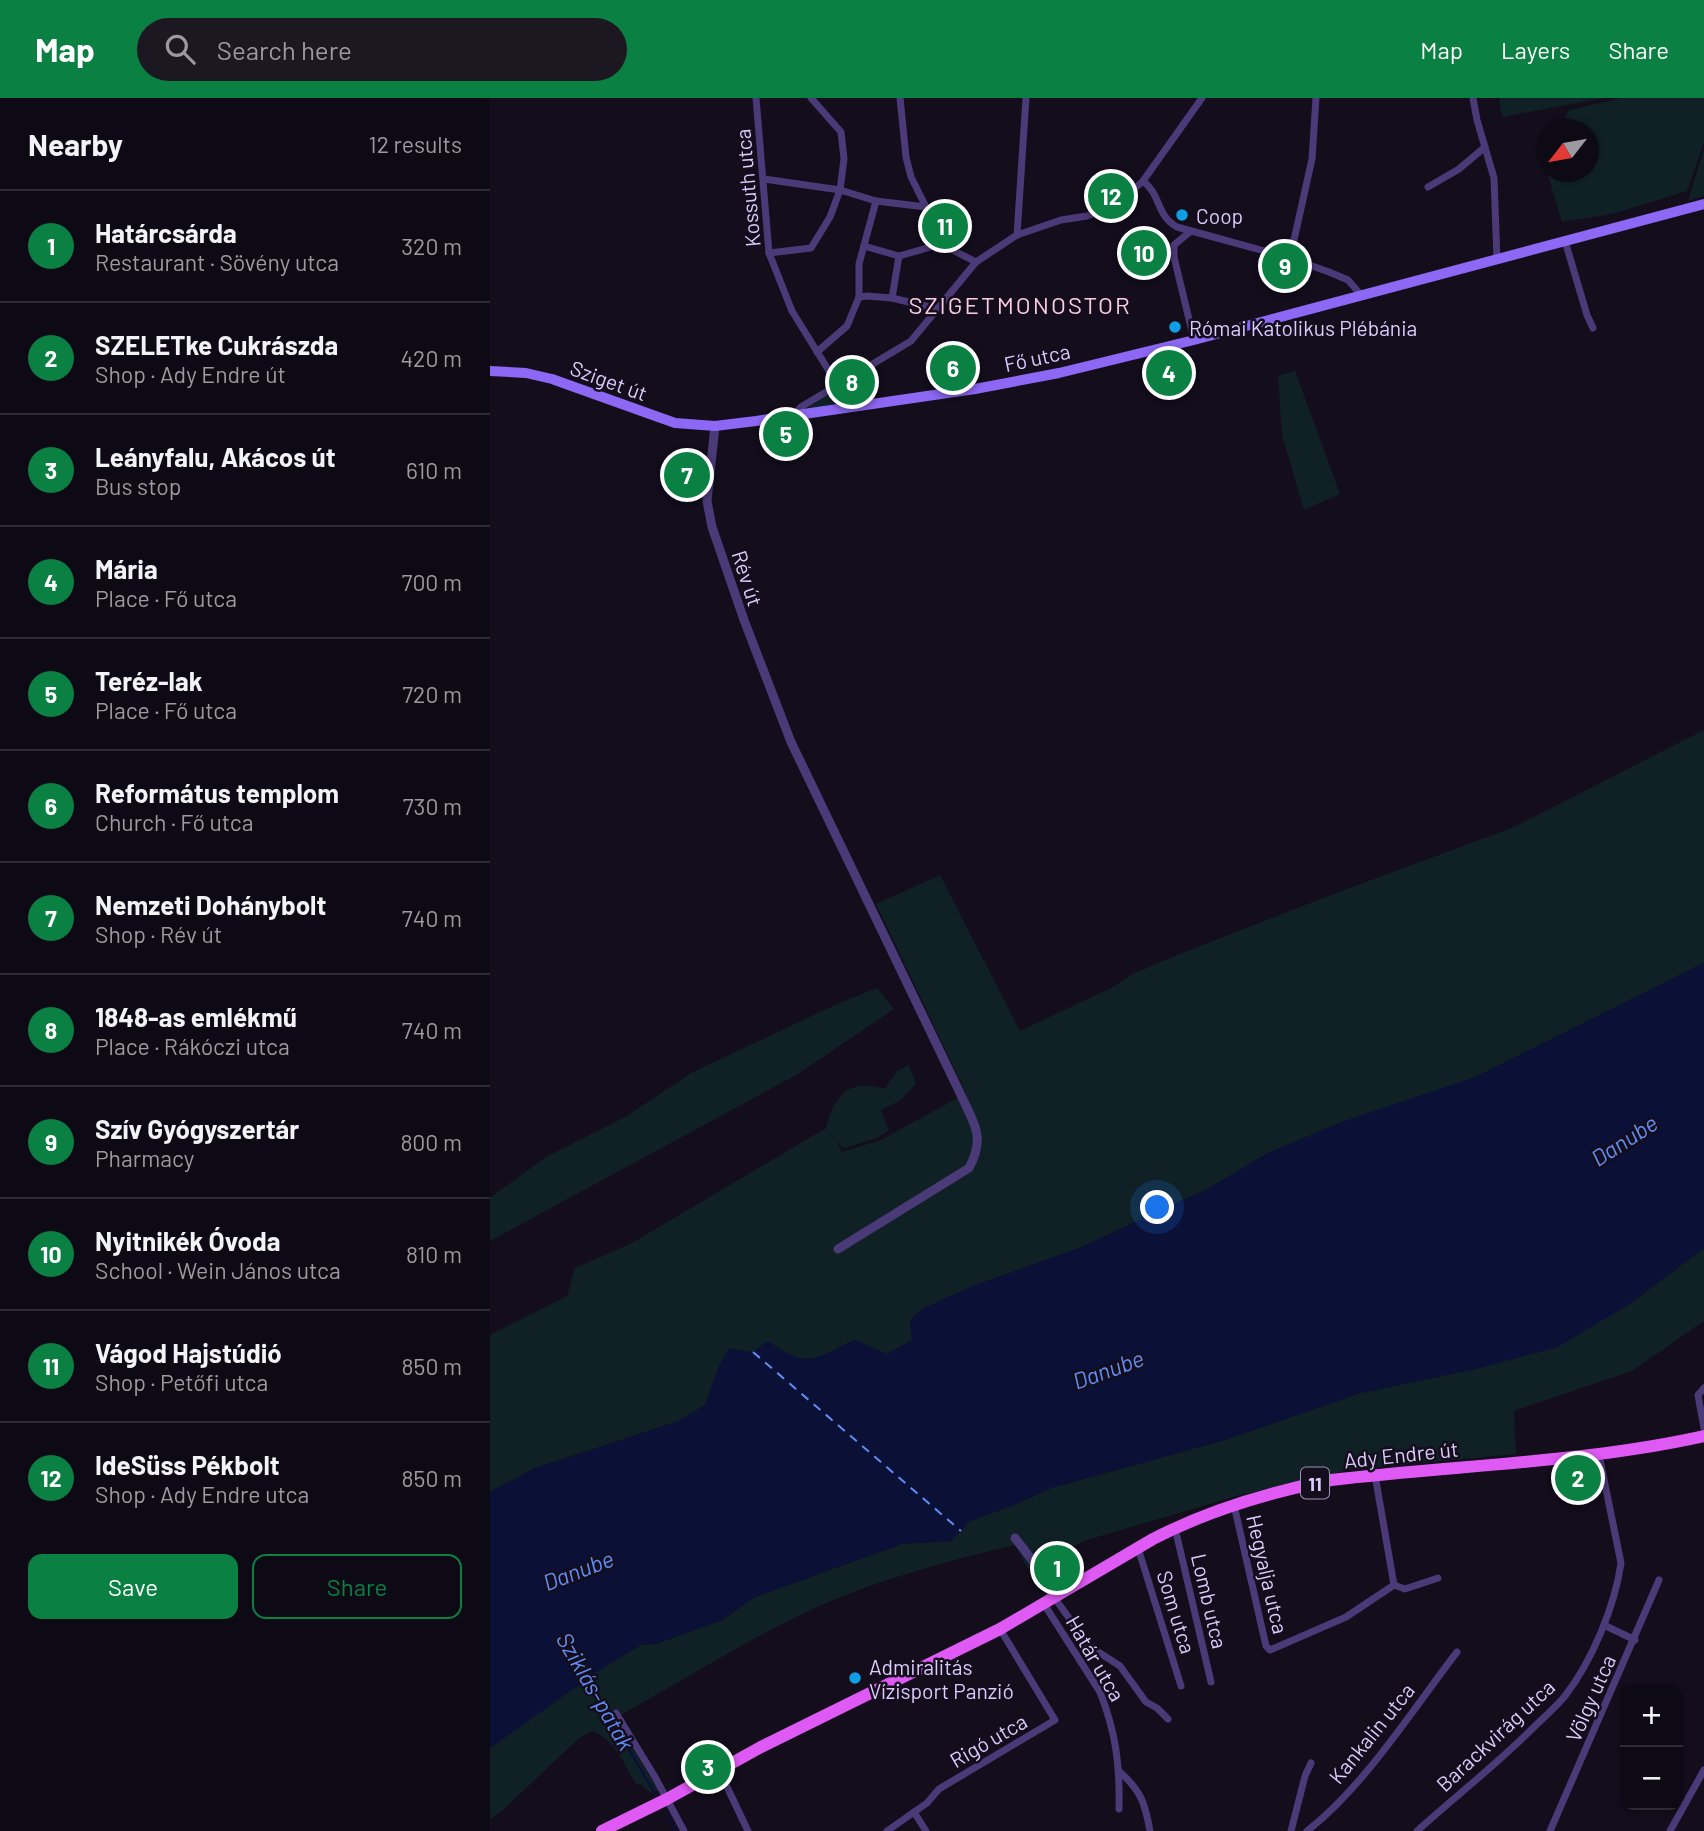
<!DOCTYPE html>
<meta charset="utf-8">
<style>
body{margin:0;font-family:Barlow,sans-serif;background:#1c1822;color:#f1f3f6}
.controls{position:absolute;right:21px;bottom:21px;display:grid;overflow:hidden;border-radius:14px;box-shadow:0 2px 5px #0004}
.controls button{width:63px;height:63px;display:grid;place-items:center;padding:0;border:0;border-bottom:2px solid #2e2b34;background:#0e0a15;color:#f1f3f6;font:35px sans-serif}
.compass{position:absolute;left:1046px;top:21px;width:63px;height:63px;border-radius:50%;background:#0e0a15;box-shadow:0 2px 5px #0004;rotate:239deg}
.you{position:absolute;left:668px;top:1110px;width:24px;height:24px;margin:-18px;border:5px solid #fff;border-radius:50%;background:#1a73e8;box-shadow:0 0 0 10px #1a73e833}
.badge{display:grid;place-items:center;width:46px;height:46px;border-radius:50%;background:#0b8043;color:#fff;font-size:23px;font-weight:700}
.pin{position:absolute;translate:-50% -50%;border:4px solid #fff;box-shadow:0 2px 7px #0006}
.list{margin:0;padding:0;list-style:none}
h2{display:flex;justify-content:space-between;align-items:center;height:91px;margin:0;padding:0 28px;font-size:30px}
h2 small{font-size:23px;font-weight:400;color:#9b9aa0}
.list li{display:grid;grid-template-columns:46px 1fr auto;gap:21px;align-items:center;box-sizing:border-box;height:112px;padding:0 28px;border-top:2px solid #2e2b34}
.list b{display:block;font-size:26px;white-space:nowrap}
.list p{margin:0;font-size:23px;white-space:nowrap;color:#9b9aa0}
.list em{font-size:23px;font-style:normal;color:#9b9aa0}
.actions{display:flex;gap:14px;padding:21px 28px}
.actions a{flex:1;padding:16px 0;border:2px solid #0b8043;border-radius:14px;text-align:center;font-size:24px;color:#0b8043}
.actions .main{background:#0b8043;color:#fff}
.icon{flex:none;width:38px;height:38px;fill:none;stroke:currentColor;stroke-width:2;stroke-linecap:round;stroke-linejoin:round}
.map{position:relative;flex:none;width:1214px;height:1733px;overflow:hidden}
header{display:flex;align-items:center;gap:42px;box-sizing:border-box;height:98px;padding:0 35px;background:#0b8043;color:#fff}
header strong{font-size:33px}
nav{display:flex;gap:38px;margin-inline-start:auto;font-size:24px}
.search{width:490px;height:63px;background:#1c1822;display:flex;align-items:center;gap:18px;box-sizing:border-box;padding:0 24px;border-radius:38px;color:#9b9aa0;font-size:26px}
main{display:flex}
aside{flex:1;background:#0e0a15}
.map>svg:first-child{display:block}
.green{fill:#102126}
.water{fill:#0b1136}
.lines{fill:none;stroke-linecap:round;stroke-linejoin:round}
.stream{stroke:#0b1136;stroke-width:2.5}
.ferry{stroke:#608df5;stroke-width:2;stroke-dasharray:9 7;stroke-linecap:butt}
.minor{stroke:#4b3a78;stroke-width:7}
.tertiary{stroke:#4b3a78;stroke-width:9}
.secondary{stroke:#8d68f5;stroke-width:10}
.primary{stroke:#df59f4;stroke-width:12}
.poi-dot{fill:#0f9de4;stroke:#130d1c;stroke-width:2.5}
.labels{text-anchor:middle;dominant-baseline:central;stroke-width:5;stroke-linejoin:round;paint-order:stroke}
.shield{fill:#130d1c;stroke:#a092b9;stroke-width:2}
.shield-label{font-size:19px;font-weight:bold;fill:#dccbfc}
.street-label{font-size:21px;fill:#dccbfc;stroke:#130d1c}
.poi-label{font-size:21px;fill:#dccbfc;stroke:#130d1c;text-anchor:start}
.water-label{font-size:23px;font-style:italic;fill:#608df5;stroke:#130d1c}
.quarter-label{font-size:24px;letter-spacing:2px;fill:#fccde0;stroke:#130d1c}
</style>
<header>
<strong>Map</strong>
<div class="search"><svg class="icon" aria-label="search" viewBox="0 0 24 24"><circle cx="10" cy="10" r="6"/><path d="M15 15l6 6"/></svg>Search here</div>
<nav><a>Map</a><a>Layers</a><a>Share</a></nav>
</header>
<main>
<aside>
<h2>Nearby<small>12 results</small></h2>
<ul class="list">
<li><span class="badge">1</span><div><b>Határcsárda</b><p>Restaurant · Sövény utca</p></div><em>320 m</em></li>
<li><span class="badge">2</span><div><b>SZELETke Cukrászda</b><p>Shop · Ady Endre út</p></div><em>420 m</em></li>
<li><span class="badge">3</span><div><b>Leányfalu, Akácos út</b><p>Bus stop</p></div><em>610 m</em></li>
<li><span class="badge">4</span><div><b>Mária</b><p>Place · Fő utca</p></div><em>700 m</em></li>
<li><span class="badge">5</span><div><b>Teréz-lak</b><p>Place · Fő utca</p></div><em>720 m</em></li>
<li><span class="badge">6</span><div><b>Református templom</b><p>Church · Fő utca</p></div><em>730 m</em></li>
<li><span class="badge">7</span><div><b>Nemzeti Dohánybolt</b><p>Shop · Rév út</p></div><em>740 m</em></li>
<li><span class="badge">8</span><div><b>1848-as emlékmű</b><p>Place · Rákóczi utca</p></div><em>740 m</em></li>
<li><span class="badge">9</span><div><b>Szív Gyógyszertár</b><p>Pharmacy</p></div><em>800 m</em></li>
<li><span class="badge">10</span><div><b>Nyitnikék Óvoda</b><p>School · Wein János utca</p></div><em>810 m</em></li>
<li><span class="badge">11</span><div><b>Vágod Hajstúdió</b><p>Shop · Petőfi utca</p></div><em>850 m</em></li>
<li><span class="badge">12</span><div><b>IdeSüss Pékbolt</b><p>Shop · Ady Endre utca</p></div><em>850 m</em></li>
</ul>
<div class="actions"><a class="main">Save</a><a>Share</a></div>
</aside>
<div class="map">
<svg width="1214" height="1733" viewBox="0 0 1214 1733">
<rect width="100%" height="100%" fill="#130d1c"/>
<g class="green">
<path d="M1009 0H1114L1012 19Z"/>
<path d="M1132 0H1214V44L1197 93 1122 116 1072 124 1057 74H1098V32L1071 31 1079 12Z"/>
<path d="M1214 51V98L1198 103Z"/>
<path d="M805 273 850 396 814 412 792 337 788 278Z"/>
<path d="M375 274 380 301 316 311Z"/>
<path d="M1214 632V865L983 980 852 1024 778 1055 719 1090 589 1150 483 1188 432 1211 420 1222 422 1242 397 1256 365 1242C326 1260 318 1273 278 1243L263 1254 229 1268 215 1307 189 1323 45 1370 0 1394V1237L77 1198 85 1170 142 1145 336 1030C345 995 359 981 395 991L407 973 419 967 426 986 410 1003 391 1012 399 1032 387 1040 354 1050 347 1044 352 1054 391 1042 476 995 386 806 450 777 530 933 623 889 642 876 697 853 833 800 1024 729Z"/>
<path d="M387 890 404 911 308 976 0 1143V1100L56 1059 135 1019 203 974 345 907Z"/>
<path d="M1214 1150V1223L1142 1273 1024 1313 1026 1356 858 1372 743 1399 594 1443 538 1471 525 1447C462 1462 401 1478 341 1503 264 1536 193 1583 120 1623L130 1629 168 1692 161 1695 150 1686H146C134 1666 125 1642 102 1633L88 1641 11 1714 0 1721V1650L113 1569 151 1547 166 1546 232 1522 265 1499 412 1446 461 1443 480 1423 524 1407 561 1390 735 1342 870 1295 986 1271 1138 1207Z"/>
</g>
<path class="water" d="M1214 865V1150L1138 1207 1068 1249 986 1271 871 1295 735 1342 561 1390 524 1407 480 1423 461 1443 412 1446 265 1499 232 1522 166 1546 151 1547 113 1570 0 1650V1394L45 1370 189 1323 215 1307 229 1268 239 1250 263 1254 278 1243C317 1273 326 1260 365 1242L397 1256 422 1242 420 1222 432 1211 483 1188 589 1150 719 1090 778 1055 852 1024 983 980Z"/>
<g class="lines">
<g class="stream">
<path d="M96 1579 166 1697"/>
<path d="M177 1717 185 1733"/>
</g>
<path class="ferry" d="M263 1254 471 1433"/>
<g class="minor">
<path d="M266 0 279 155 302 213 347 286"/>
<path d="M410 0 416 59 421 79 436 109 451 146 486 164"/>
<path d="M983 0 987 22 1004 80 1007 161"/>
<path d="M274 81 350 92 386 103 436 109"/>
<path d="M653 83C672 98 665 116 687 129L800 160 839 174 858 182 871 197"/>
<path d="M938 89 969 71 995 49"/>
<path d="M701 133 684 147V159L704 242"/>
<path d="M527 137 536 0"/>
<path d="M1075 143 1097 217 1103 230"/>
<path d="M374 148 409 158 451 146"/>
<path d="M279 155 321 150 340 119 350 92 354 61 351 34 321 0"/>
<path d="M800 160 822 61 826 0"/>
<path d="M369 199 377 198 402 200 409 158"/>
<path d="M402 200 448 211"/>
<path d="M327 254 357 228 369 199V166L386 103"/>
<path d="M305 316 311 309 421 243 486 164 527 137 571 122 597 118 617 111 635 99 653 83 712 0"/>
<path d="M1214 1290 1208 1297 1214 1330"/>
<path d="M885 1377 904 1487"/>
<path d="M744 1407 776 1548 780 1552 856 1519 904 1487"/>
<path d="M685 1430 721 1584"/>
<path d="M648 1450 691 1588"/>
<path d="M904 1487 915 1491 948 1480"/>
<path d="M564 1499 599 1548 630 1568 656 1604 667 1610 678 1621"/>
<path d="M554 1506 610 1594C626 1635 630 1667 629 1711"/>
<path d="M1114 1527 1145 1542"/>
<path d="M126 1615 165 1679 194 1733"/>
<path d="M229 1672 258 1733"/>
<path d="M630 1674C651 1693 655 1705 660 1733"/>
<path d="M424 1714 436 1733"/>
<path d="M397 1733 437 1705 449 1691 565 1622 510 1531"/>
<path d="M801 1733 815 1678 821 1665"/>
<path d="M817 1733C874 1689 923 1611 967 1554"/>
<path d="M927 1733C966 1698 1007 1666 1044 1629 1054 1619 1066 1609 1075 1598 1102 1563 1125 1508 1131 1465L1109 1357"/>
<path d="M1060 1733 1169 1482"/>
<path d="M1180 1733 1214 1672"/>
</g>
<g class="tertiary">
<path d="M225 328 217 403 222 429 254 522 301 644 470 995C484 1026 496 1038 479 1070L348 1151"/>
<path d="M525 1440 546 1467 564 1499"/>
</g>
<path class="secondary" d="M0 273 36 275 62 281 185 325 225 328 266 323 485 291 569 275 704 242 1214 106"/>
<path class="primary" d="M112 1733 177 1701 271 1649 510 1531 663 1441C719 1412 780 1394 841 1382 966 1367 1092 1365 1214 1338"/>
</g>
<g class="poi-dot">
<circle cx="692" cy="117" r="7"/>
<circle cx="685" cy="229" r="7"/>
<circle cx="365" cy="1580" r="7"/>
</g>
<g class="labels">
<rect class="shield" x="811" y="1369.5" width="28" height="31" rx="5"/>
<g class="shield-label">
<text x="825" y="1385">11</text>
</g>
<g class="street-label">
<text transform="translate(257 90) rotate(-95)">Kossuth utca</text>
<text transform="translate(547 259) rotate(-12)">Fő utca</text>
<text transform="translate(119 282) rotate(20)">Sziget út</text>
<text transform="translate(258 480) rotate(72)">Rév út</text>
<text transform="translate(911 1356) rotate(-6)">Ady Endre út</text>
<text transform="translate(778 1476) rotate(77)">Hegyalja utca</text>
<text transform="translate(720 1503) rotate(77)">Lomb utca</text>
<text transform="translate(687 1514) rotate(73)">Som utca</text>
<text transform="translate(606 1560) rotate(60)">Határ utca</text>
<text transform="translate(1100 1600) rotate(-66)">Völgy utca</text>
<text transform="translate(881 1635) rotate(-51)">Kankalin utca</text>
<text transform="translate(1005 1637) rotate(-43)">Barackvirág utca</text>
<text transform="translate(498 1642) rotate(-30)">Rigó utca</text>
</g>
<g class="poi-label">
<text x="706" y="117">Coop</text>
<text x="699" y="229">Római Katolikus Plébánia</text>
<text x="379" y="1568">Admiralitás<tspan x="379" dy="24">Vízisport Panzió</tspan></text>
</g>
<g class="water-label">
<text transform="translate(1134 1042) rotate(-33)">Danube</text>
<text transform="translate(618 1271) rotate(-20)">Danube</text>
<text transform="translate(88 1472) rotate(-21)">Danube</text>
<text transform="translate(106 1593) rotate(60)">Sziklás-patak</text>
</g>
<g class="quarter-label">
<text x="530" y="206">SZIGETMONOSTOR</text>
</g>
</g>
</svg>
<div class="controls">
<button>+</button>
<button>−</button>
</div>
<svg class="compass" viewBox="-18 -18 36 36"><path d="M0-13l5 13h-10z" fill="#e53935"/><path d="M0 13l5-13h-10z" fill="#9b9aa0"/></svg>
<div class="you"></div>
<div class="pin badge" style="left:567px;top:1470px">1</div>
<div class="pin badge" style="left:1088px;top:1380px">2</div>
<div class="pin badge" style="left:218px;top:1669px">3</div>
<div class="pin badge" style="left:679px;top:275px">4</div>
<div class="pin badge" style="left:296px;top:336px">5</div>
<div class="pin badge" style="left:463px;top:270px">6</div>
<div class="pin badge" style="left:197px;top:377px">7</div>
<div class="pin badge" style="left:362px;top:284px">8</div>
<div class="pin badge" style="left:795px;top:168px">9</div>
<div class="pin badge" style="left:654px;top:155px">10</div>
<div class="pin badge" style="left:455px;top:128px">11</div>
<div class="pin badge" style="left:621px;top:98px">12</div>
</div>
</main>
